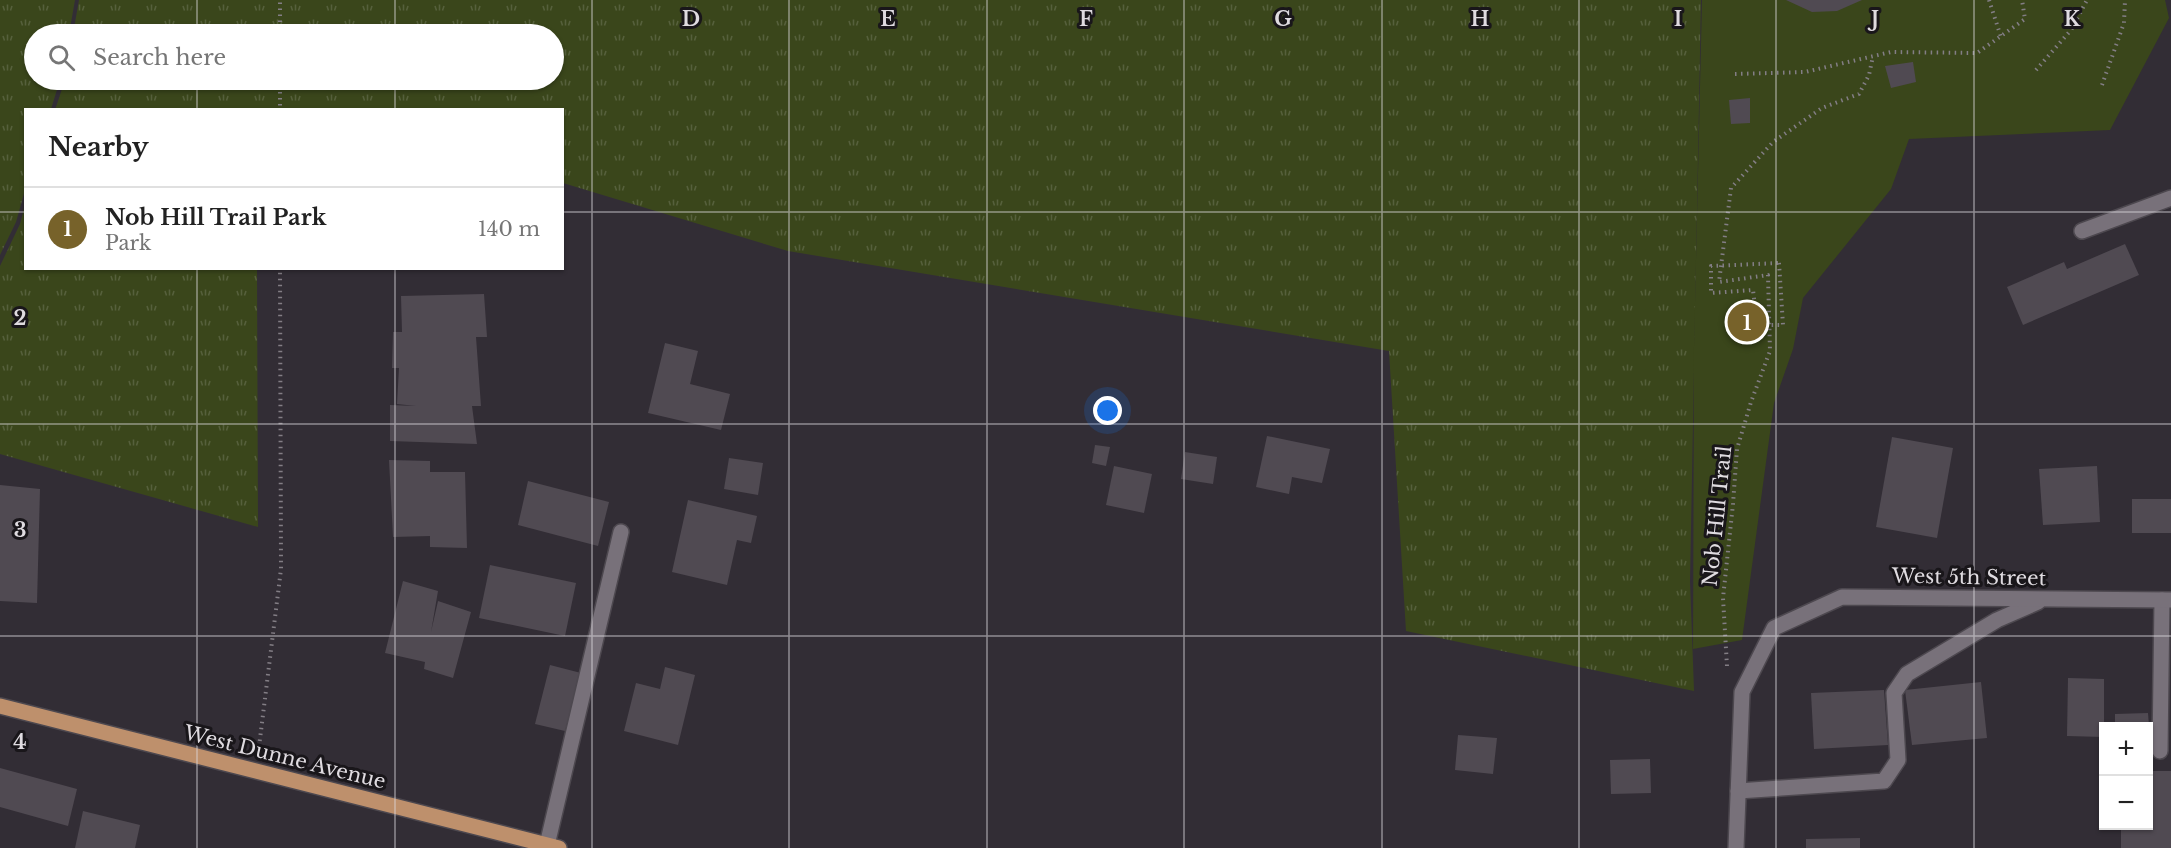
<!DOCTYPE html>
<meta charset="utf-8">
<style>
body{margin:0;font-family:"Libre Baskerville",serif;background:#f6f6f6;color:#222}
.controls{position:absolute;right:18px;bottom:18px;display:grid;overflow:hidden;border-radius:0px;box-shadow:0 2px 4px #0004}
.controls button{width:54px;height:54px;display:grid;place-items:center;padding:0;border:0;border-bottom:2px solid #e0e0e0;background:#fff;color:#222;font:30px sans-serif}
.you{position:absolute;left:1108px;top:411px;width:21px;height:21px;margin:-15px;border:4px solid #fff;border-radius:50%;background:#1a73e8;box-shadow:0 0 0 9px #1a73e833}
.badge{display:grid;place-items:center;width:39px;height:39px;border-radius:50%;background:#77622a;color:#fff;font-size:20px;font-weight:700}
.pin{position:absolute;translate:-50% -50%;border:3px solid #fff;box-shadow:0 2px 6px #0006}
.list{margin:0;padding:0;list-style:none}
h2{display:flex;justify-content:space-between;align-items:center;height:78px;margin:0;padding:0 24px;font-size:26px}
h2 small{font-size:20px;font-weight:400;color:#767676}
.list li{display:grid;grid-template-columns:39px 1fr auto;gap:18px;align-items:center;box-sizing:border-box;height:84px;padding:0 24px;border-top:2px solid #e0e0e0}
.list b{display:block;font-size:22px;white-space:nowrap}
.list p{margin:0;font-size:20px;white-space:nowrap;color:#767676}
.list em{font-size:20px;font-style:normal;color:#767676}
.icon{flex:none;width:33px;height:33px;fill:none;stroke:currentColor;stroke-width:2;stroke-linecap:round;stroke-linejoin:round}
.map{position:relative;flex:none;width:2171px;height:848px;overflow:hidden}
.search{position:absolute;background:#fff;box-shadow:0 2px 4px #0004;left:24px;top:24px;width:540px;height:66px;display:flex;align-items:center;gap:15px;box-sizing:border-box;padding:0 21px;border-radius:33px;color:#767676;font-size:22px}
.panel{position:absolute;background:#fff;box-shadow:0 2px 4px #0004;left:24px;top:108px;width:540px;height:162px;border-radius:0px}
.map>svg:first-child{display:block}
.grass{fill:url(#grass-tufts)}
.green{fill:#3a461b}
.building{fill:#504a52}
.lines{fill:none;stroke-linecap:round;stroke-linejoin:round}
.minor-casing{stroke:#4d484f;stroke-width:18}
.major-casing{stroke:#4d484f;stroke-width:18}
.path{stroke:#837e85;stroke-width:4;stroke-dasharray:1.5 4.5;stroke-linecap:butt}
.minor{stroke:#78717a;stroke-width:15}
.major{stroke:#be906c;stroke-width:15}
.grid{fill:none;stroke:#dfdbe0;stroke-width:1.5;stroke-opacity:0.55}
.labels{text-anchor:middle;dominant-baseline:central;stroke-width:6;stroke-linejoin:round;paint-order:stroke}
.street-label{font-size:20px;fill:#dfdbe0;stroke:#19161a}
.grid-label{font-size:20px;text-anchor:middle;font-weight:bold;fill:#dfdbe0;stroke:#19161a;stroke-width:6;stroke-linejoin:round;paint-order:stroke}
</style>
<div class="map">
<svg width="2171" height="848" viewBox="0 0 2171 848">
<defs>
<pattern id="grass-tufts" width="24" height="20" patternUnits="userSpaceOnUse" patternTransform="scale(1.5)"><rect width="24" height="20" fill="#3a461b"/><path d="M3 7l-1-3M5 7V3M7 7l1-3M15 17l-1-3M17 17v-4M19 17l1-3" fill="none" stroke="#56603c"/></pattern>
</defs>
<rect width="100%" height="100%" fill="#322d35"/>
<g class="grass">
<path d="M0 0H75L69 34H34V80H60L51 109 26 110 25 190 16 222 0 255Z"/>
<path d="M79 0H1701L1690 581 1694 691 1406 631 1389 351 788 251 563 183 562 110H55L65 80H554V34H73Z"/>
<path d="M25 205 26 268 257 269 258 527 0 454V266L20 224Z"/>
</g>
<path class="green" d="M1702 0H2165L2169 18 2110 130 1909 139 1891 189 1803 298 1793 349 1774 403 1742 640 1693 649 1694 346Z"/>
<g class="building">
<path d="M1786 0H1862L1837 11 1812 12Z"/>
<path d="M1913 62 1916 82 1891 88 1885 66Z"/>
<path d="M1750 98V123L1731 124 1729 100Z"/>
<path d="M2125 244 2139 275 2023 325 2007 287 2064 262 2067 269Z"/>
<path d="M484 294 487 337H476L481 406H472L477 444 390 441V405L416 406 397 404 399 368H392L393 332H402L401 296Z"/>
<path d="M665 343 698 351 690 384 730 394 721 430 648 413Z"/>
<path d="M1267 436 1330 449 1322 483 1292 477 1289 494 1256 487Z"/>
<path d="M1892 437 1953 448 1937 538 1876 527Z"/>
<path d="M1095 445 1110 447 1106 466 1092 463Z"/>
<path d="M1185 452 1217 457 1213 484 1181 479Z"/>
<path d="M729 458 763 463 758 495 724 489Z"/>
<path d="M389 460 430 461V472H465L467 548 430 547V536L393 537Z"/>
<path d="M1114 466 1152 474 1144 513 1106 505Z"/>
<path d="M2097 466 2100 522 2043 525 2039 469Z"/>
<path d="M528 481 609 502 598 546 518 525Z"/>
<path d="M0 485 40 489 37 603 0 601Z"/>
<rect x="2132" y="499" width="39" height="34"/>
<path d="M688 500 757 516 751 543 737 540 727 585 672 572Z"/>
<path d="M490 565 576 583 565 636 479 618Z"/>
<path d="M403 581 438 591 431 632 438 601 471 612 453 678 424 669 425 662 385 653Z"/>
<path d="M550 665 581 673 565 731 535 724Z"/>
<path d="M665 667 695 675 678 745 624 731 636 683 660 689Z"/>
<path d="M2068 678 2104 679V737L2067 736Z"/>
<path d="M1981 682 1987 738 1912 745 1905 690Z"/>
<path d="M1884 690 1888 745 1814 749 1811 693Z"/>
<path d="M2148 713 2149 726H2115V714Z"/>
<path d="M1458 735 1497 738 1493 774 1455 770Z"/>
<path d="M1650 759 1651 793 1611 794 1610 760Z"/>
<path d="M0 768 77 789 68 826 0 807Z"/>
<path d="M2148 771H2171V848H2121V826H2148Z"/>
<path d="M83 811 140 825 135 848H75Z"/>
<path d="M1860 838V848H1806V839Z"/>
</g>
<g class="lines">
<g class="minor-casing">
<g id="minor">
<path d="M2082 231 2171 198"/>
<path d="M2160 751 2162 600"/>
<path d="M1738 791 1884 781 1898 760 1894 693 1907 674 1997 620 2038 602"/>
<path d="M547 845 621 532"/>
<path d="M1736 848 1742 692 1774 628 1842 597 2171 600"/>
</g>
</g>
<g class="major-casing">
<path id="major" d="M0 706 559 848"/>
</g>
<g class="path">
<path d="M1989 0 2001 37"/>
<path d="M280 34V0"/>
<path d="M2036 70 2071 30 2087 0"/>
<path d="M1735 74 1805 72 1891 52 1977 53 2025 19 2022 0"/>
<path d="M280 80V110"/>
<path d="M2102 85 2124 23 2125 0"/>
<path d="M1779 263 1783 325H1757L1753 290 1711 293V266Z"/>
<path d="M1727 666 1723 598 1733 504 1737 449 1751 402 1770 351 1768 275 1719 282 1731 188 1773 142 1822 108 1859 94 1869 75 1873 56"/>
<path d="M259 747 281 569 280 268"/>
</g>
<use href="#minor" class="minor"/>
<use href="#major" class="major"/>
</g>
<path class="grid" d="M197 0V34M395 0V34M592 0V848M789 0V848M987 0V848M1184 0V848M1382 0V848M1579 0V848M1776 0V848M1974 0V848M197 80V110M395 80V110M0 212H26M562 212H2171M197 268V848M395 268V848M0 424H2171M0 636H2171"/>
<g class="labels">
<g class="street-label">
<text transform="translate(1717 516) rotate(-84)">Nob Hill Trail</text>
<text transform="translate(1969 577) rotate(1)">West 5th Street</text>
<text transform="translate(285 757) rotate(14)">West Dunne Avenue</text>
</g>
</g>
<g class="grid-label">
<text x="691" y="26">D</text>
<text x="888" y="26">E</text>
<text x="1086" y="26">F</text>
<text x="1283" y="26">G</text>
<text x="1480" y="26">H</text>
<text x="1678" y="26">I</text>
<text x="1875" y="26">J</text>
<text x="2072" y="26">K</text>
<text x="20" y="325">2</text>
<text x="20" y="537">3</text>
<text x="20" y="749">4</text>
</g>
</svg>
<div class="controls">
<button>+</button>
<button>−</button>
</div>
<div class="you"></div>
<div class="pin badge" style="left:1747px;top:322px">1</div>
<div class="search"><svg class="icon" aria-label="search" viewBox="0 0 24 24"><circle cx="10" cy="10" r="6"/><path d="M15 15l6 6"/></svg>Search here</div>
<section class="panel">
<h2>Nearby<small></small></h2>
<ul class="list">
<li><span class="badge">1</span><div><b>Nob Hill Trail Park</b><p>Park</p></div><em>140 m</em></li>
</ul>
</section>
</div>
